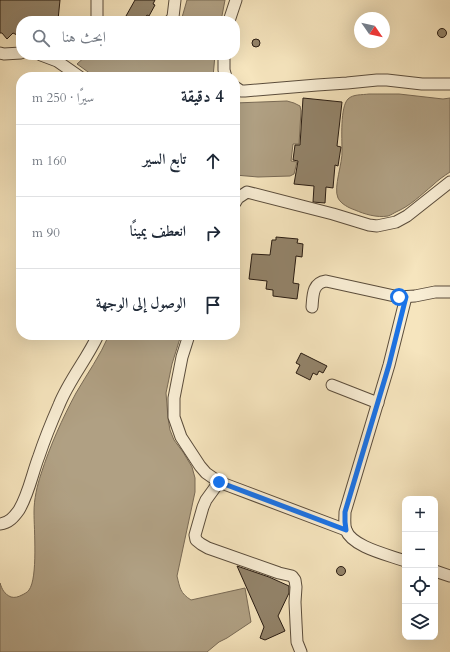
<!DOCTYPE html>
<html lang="ar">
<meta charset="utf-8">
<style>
body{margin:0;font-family:Cardo,Amiri,serif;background:#f6f6f7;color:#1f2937;direction:rtl}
.controls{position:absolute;right:12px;bottom:12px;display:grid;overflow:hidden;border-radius:8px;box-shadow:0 4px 16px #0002}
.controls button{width:36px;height:36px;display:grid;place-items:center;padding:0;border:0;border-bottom:1px solid #e0e1e3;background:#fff;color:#1f2937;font:20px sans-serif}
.compass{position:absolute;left:354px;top:12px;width:36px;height:36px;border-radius:50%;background:#fff;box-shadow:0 4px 16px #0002;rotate:124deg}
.stop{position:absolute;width:12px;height:12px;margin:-9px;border:3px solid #1a73e8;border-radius:50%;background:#fff}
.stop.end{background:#1a73e8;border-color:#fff;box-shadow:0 1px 4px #0008}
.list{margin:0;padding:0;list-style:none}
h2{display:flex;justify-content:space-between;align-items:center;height:52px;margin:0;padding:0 16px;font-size:17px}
h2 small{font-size:13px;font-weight:400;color:#747a83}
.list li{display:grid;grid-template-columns:26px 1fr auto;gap:12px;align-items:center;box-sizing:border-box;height:72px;padding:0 16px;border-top:1px solid #e0e1e3}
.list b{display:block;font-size:15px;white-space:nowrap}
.list em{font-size:13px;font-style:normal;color:#747a83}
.icon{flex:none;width:22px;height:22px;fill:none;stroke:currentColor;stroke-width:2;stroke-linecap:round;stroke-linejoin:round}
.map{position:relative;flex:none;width:450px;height:652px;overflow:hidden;direction:ltr}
.search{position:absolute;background:#fff;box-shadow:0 4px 16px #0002;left:16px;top:16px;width:224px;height:44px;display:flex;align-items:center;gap:10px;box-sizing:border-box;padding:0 14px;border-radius:16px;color:#747a83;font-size:15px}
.panel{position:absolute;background:#fff;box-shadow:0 4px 16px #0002;left:16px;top:72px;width:224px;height:268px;border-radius:16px;direction:rtl}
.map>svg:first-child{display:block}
.water{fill:#b0a083;stroke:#796a55}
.building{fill:#93846b;stroke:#271a11}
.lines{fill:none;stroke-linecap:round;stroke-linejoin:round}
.street-casing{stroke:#5b4d3c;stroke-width:13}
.street{stroke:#f9eed5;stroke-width:11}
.route{stroke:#1a73e8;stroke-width:5}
</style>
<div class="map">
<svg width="450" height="652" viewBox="0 0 450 652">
<rect width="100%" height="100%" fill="#f6e5be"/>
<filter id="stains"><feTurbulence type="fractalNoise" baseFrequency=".005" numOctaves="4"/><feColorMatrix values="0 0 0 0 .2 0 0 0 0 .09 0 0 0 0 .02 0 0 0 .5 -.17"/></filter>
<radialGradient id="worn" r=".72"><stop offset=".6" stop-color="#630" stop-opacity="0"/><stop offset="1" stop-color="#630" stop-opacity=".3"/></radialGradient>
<g class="water">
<path d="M187 0H225L221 21H181Z"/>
<path d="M87 55H120L135 58 146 55H215L213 77H95L77 64Z"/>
<path d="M369 94H399L443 99 450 98V172C444 176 438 180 433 185 421 195 410 206 396 212 394 213 391 215 388 216 377 218 364 214 355 210 349 208 341 204 338 198 333 187 343 163 342 150 342 139 340 107 348 99 353 94 362 95 369 94Z"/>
<path d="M287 101 294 103 300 106 301 111 299 144H293L291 161 297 162 294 174 290 176 258 177 235 175V103Z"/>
<path d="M109 335H181L172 364 166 393 168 418 170 430 174 440 183 452 192 467 195 478V492L177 576C180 588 180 593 191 600L245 588 251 622 227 638 219 642 207 652H0V583C2 589 4 594 11 597 15 598 18 597 22 595 24 594 28 592 29 590 38 578 34 529 34 512 34 499 37 486 41 474 50 446 62 419 76 393 87 374 100 356 109 335Z"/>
</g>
<g class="building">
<path d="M0 0H60L58 20 40 18 39 21H21V32L17 35 13 33 7 39 2 33H0Z"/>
<path d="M135 0H155L153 4 155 5 149 16 147 15 143 21H136L126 16Z"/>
<circle cx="442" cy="33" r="4.5"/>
<circle cx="256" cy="43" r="4"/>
<path d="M303 98 342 102 337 146 341 147 338 166 335 165 333 188 326 187 325 203 313 202 314 186 294 184 298 161 293 160 295 145H300Z"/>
<path d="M276 237 298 239 297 243 303 244 302 257 296 256 293 283 299 284 297 299 273 296V290L266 289 267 281 249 279 252 254 270 255 272 240H276Z"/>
<path d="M301 353 327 366 323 373 319 371 317 375 313 373 310 380 296 373 300 365 296 363Z"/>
<path d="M237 566 269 577 289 586V593L278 616 285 631 265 640 260 638 264 627Z"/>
<circle cx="341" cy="571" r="4.5"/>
</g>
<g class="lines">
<g class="street-casing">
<g id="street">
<path d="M97 0V21"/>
<path d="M170 21 173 17 175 0"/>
<path d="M229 21 236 0"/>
<path d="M0 53 4 54 21 53"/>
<path d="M41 55 57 61 80 77"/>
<path d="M224 55V70L226 77"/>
<path d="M235 87 241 91H245L317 85 347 83 377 80H387L422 84H450"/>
<path d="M235 203 238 198 247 192 333 214 369 225 377 226 396 222 407 216 450 182"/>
<path d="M312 307C313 296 312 283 326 281L399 297 415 296 435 292H450"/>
<path d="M189 335 182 357 174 398V417L181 437 200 466 206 473 219 482 346 530"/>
<path d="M332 385 378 403"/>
<path d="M219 482 206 500 203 507 195 535 196 540 201 544 208 548 279 573 292 576 295 580 296 587 295 602 296 623 297 642 301 652"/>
<path d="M0 524C9 523 14 517 19 510 29 493 32 474 39 456 45 438 52 421 59 405 69 380 87 359 98 335"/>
<path d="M405 561C389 555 352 547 346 530 344 525 345 518 345 512L389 365 406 297"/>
<path d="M435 571 450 576"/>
</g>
</g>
<use href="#street" class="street"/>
</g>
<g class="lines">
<path class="route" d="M219 482 346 530 345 522V512L389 365 406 297H399"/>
</g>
<rect width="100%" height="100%" filter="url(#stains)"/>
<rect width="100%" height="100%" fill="url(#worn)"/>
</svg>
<div class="controls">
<button>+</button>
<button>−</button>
<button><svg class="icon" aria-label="locate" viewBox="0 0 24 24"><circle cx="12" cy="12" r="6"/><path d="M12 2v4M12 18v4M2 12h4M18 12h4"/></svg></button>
<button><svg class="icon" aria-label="layers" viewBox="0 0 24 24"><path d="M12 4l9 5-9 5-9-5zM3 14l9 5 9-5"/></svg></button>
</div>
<svg class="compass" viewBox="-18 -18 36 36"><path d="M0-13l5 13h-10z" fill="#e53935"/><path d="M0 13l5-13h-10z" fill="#747a83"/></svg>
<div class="stop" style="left:399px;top:297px"></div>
<div class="stop end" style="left:219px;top:482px"></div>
<div class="search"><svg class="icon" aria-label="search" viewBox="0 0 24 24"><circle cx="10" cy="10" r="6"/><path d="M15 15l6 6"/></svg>ابحث هنا</div>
<section class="panel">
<h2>4 دقيقة<small>سيرًا · 250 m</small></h2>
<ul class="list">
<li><svg class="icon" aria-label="ahead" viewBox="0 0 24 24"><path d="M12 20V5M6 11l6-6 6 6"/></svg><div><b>تابع السير</b></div><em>160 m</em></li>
<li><svg class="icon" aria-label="right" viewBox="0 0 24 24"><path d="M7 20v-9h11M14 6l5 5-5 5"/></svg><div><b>انعطف يمينًا</b></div><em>90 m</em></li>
<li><svg class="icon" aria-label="arrive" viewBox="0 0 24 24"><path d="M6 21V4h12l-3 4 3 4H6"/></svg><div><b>الوصول إلى الوجهة</b></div></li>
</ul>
</section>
</div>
